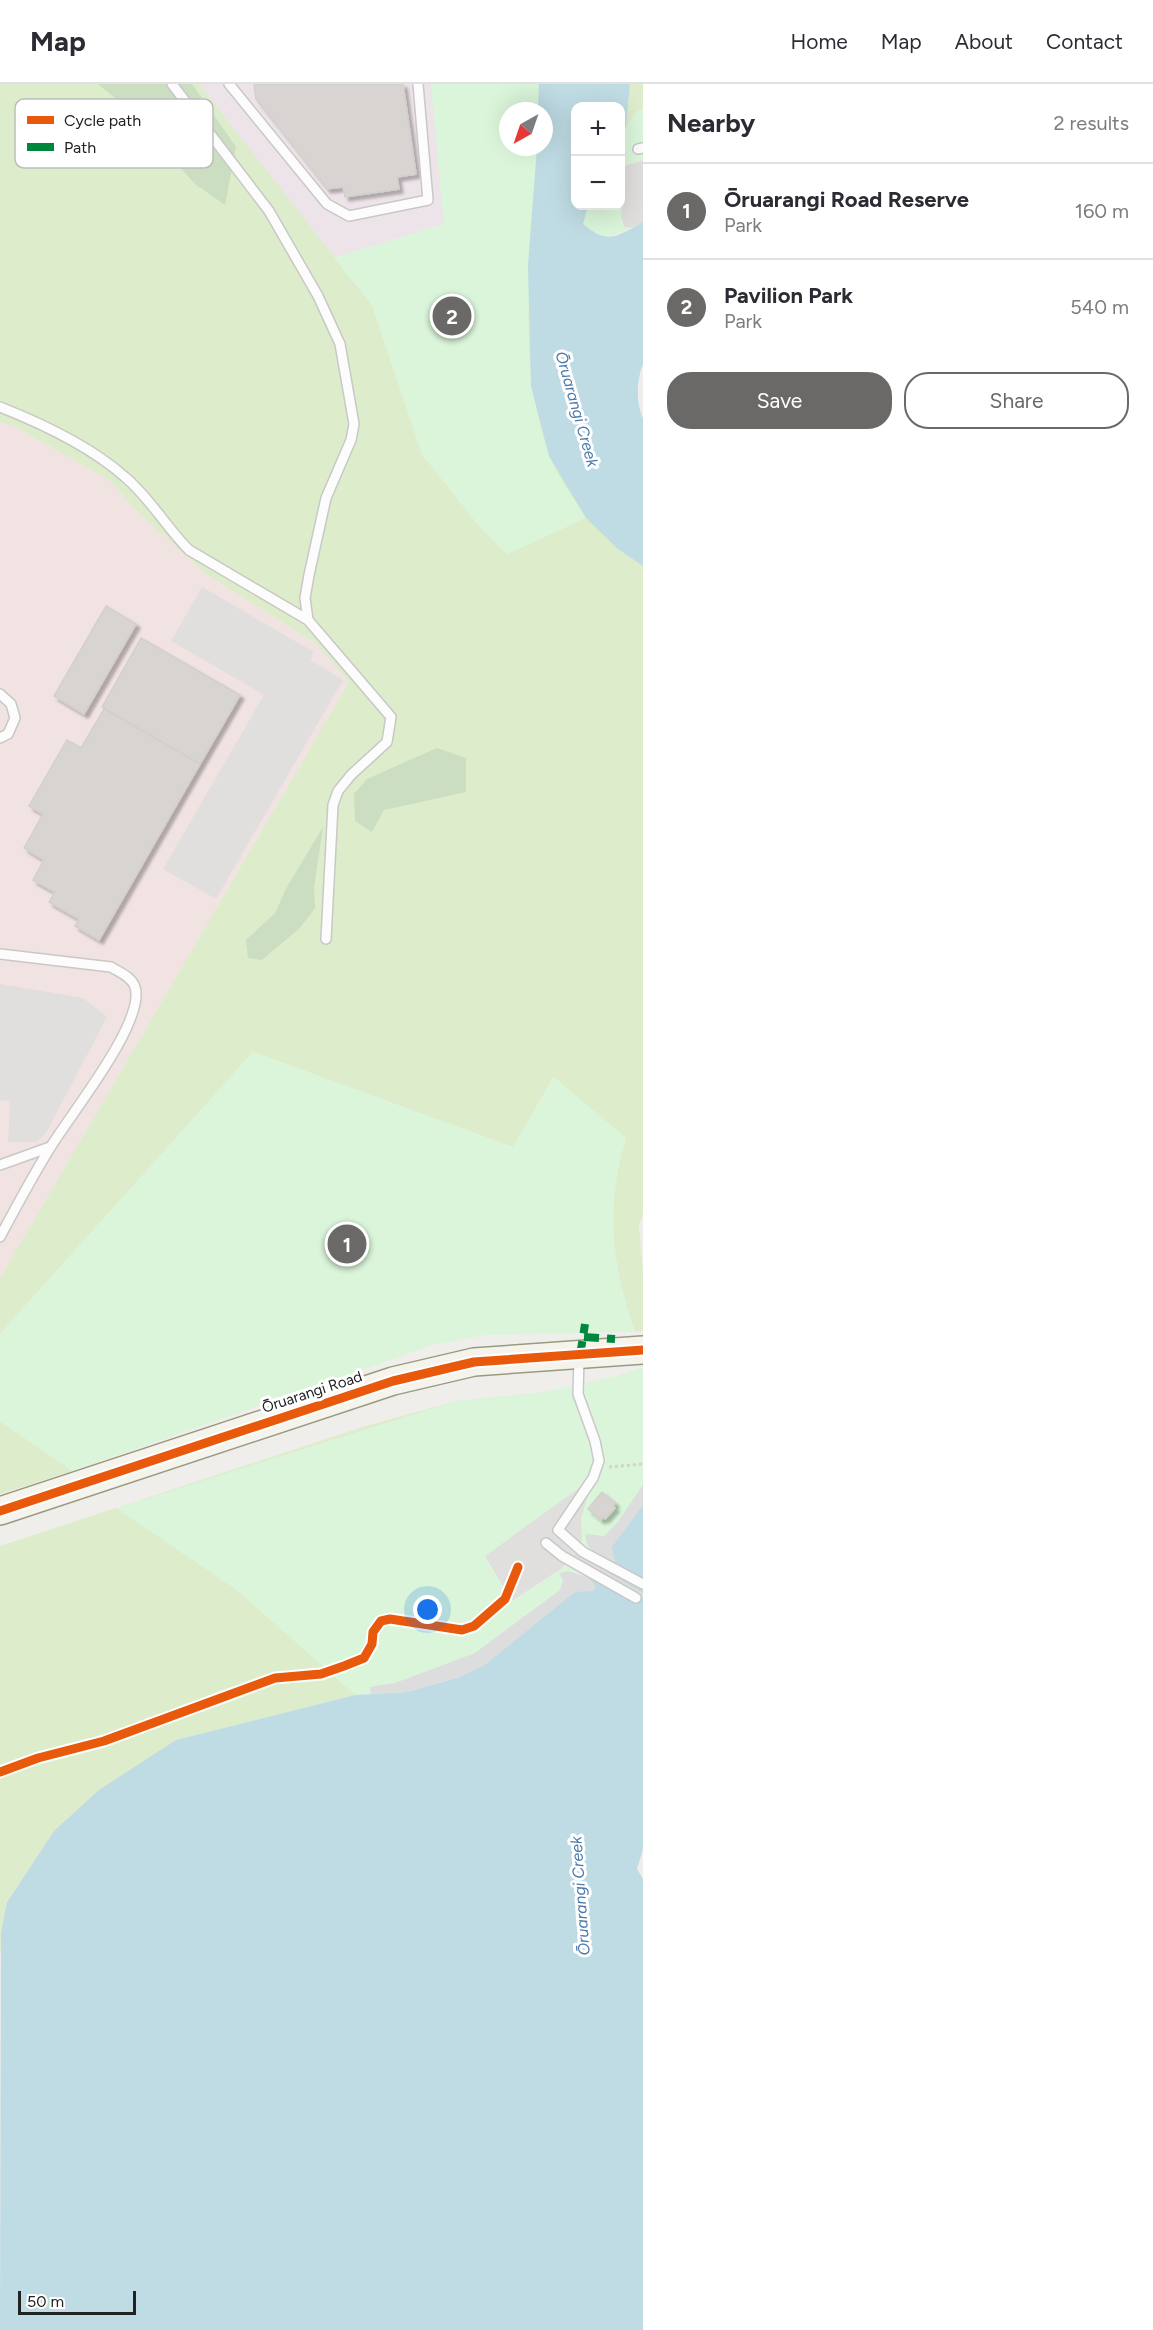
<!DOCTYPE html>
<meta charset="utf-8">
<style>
body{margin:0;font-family:Figtree,sans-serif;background:#f2f2f3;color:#2b2b33}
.controls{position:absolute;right:18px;top:18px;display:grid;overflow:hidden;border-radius:12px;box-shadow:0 6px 24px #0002}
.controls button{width:54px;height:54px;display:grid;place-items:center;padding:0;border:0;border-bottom:2px solid #e1e1e2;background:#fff;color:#2b2b33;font:30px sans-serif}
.compass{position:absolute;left:499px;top:18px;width:54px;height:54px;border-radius:50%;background:#fff;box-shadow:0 6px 24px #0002;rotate:220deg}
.scale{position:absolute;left:18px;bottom:15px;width:118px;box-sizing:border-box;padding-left:6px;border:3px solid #222;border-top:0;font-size:16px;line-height:21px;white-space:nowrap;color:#222;-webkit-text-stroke:4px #fff;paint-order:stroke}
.you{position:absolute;left:428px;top:1526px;width:21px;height:21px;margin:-15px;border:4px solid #fff;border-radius:50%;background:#1a73e8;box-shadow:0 0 0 9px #1a73e833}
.badge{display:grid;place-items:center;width:39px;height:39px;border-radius:50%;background:#6a6968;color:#fff;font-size:20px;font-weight:700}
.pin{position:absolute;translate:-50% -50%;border:3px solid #fff;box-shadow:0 2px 6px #0006}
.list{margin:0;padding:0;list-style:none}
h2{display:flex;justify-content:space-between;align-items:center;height:78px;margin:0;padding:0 24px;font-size:26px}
h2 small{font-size:20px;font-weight:400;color:#7c7c81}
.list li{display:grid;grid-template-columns:39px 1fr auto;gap:18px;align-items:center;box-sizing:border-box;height:96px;padding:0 24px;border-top:2px solid #e1e1e2}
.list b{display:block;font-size:22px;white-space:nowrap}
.list p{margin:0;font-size:20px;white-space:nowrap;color:#7c7c81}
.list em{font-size:20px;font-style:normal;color:#7c7c81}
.actions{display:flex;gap:12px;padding:18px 24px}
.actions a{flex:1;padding:14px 0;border:2px solid #6a6968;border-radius:24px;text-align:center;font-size:21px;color:#6a6968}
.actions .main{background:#6a6968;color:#fff}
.map{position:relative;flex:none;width:643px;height:2246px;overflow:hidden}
header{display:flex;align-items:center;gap:36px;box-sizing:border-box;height:84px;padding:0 30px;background:#fff;border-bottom:2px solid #e1e1e2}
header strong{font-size:28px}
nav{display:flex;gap:33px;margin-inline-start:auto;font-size:21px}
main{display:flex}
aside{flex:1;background:#fff}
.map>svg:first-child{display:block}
.residential{fill:#dfdedc}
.commercial{fill:#f1e3e1}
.industrial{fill:#ede4e9}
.grass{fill:#ddeccb}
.forest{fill:#cbdec1}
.park{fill:#daf5da}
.parking{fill:#e0dfde}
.water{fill:#bfdbe3}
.pier{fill:#dedddd}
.building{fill:#d7d4d2;stroke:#d3d0cc;stroke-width:1.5;filter:url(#shadow)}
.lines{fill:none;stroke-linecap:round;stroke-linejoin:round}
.lane-casing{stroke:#c9c8c7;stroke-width:12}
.secondary-casing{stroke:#999a82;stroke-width:30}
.path{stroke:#dccecd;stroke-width:3;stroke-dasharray:3 3;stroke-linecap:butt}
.lane{stroke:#fdfcfc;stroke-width:9}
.secondary{stroke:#f4f4ed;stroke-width:27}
.quiet{stroke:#00873e;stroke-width:8;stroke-dasharray:15 8;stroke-linecap:butt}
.cycleway-casing{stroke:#fff;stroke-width:13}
.cycleway{stroke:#e8590c;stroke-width:9}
.labels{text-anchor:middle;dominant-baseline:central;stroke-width:6;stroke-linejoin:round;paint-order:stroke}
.street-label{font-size:15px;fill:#222;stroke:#fff}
.water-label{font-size:16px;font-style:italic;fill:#4a7aab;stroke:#fff}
.key{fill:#fff;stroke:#bdbdbd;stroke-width:1.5}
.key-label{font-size:16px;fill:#222}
</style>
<header>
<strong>Map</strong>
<nav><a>Home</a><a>Map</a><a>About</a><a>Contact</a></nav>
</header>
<main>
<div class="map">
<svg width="643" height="2246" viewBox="0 0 643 2246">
<defs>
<filter id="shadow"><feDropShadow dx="4" dy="4" stdDeviation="1.5" flood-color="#0004"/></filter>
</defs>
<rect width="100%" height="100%" fill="#f0eeeb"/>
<path class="residential" d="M643 76V138L631 144 624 143 621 133 624 82Z"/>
<path class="commercial" d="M0 338 14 342 109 396 144 434 206 490 316 560 349 598 0 1194Z"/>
<path class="industrial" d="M199 0H431L444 140 334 174Z"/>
<g class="grass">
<path d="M0 0H199L372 221 422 370 480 443 505 468 444 140 431 0H539L538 27H508V63H537L618 465 643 482V1131L639 1141 643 1187V1247L635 1248C611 1179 605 1124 626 1054L553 994 513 1063 253 968 0 1250V1194L349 598 316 560 206 490 144 434 109 396 14 342 0 338Z"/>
<path d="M630 0H643V25L636 28 626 43Z"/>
<path d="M539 1309 360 1542 355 1611 176 1656 54 1747 7 1817 0 1869V1462L366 1342 456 1317Z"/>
<path d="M0 1337 72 1387 0 1410Z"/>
</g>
<g class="forest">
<path d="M98 0H192L236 63 225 121 195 100 127 24Z"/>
<path d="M437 664 466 674V708L384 726 372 748 355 737 354 710 367 695Z"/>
<path d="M323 743 314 804 315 824 300 844 262 876 248 874 246 856 275 829 287 803Z"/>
</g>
<g class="park">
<path d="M431 0H539L538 27H508V63H537C535 168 513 268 549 371 557 392 574 414 586 434L508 470 480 443 422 370 372 221 334 174 444 140Z"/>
<path d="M643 25V76L624 82 621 133 624 143 631 144C606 154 605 158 583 140L588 122H620L621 46 626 43 636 28Z"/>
<path d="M253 968 513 1063 554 993 626 1054C605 1124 611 1179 635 1248L485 1251 433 1261 72 1387 0 1337V1250Z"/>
<path d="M643 1283V1421L575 1508 541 1539 407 1608 355 1611 238 1507 116 1424 456 1317 539 1309 616 1292Z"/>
</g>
<g class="parking">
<path d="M202 503 314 568 310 576 343 596 216 815 163 785 264 611 171 557Z"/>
<path d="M0 900 83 914 107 933 47 1047 37 1058H8L10 1017 0 1016Z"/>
<path d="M593 1394 581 1434 582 1456 574 1469 562 1484 512 1517 485 1472Z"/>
</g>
<g class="water">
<path d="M539 0H630L626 43 621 46 620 22H576V122H588L583 140C608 161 616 153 643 138V280C636 297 636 318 643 335V482L618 465 586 434 549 372 531 302 528 181 537 63H544V27H538Z"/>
<path d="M643 1421V1765L637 1785 643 1795V2246H0L1 1850 7 1818 54 1747 99 1706 176 1656 355 1611 407 1608 460 1593 575 1508Z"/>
</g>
<g class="pier">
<path d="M643 1401V1421L612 1463 615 1477 613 1480 596 1471 587 1460 585 1450 604 1452 617 1439Z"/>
<path d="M575 1469 643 1509V1514L573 1472Z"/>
<path d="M568 1487 588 1493 596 1502 593 1507 575 1508 485 1581 460 1593 407 1608 371 1610 370 1603 395 1599 475 1569 560 1506 563 1496 559 1489Z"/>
</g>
<g class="building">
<path d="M254 0H403L416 90 397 93 399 105 345 113 343 103 327 105 256 15Z"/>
<path d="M106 522 136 540 84 630 54 612Z"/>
<path d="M141 554 240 611 200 680 102 623Z"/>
<path d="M104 625 200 680 99 856 75 842 79 835 49 818 55 808 33 796 44 776 24 764 43 730 29 722 67 656 81 664Z"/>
<path d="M602 1408 615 1419 613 1422 615 1424 605 1435 603 1433 601 1436 588 1425Z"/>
</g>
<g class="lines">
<g class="lane-casing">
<g id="lane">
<path d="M172 0 269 127 318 212 340 260 354 340 351 356 326 414 309 491 305 514 308 536"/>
<path d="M229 0 327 120 349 132 428 116 418 0"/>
<path d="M638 65 643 64"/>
<path d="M0 323C43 340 90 362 125 393 150 414 166 443 189 466L308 536 391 633 387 658 351 691 338 707 333 721 326 855"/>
<path d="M0 610 11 620 15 634 8 650 0 654"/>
<path d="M0 870 111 883C119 888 132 893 135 903 146 938 69 1032 50 1064 32 1093 16 1123 0 1153"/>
<path d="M0 1081 50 1063"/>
<path d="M579 1274 578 1310 595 1357 599 1377 593 1394 558 1446 583 1468 643 1500"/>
<path d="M546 1459 562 1472 636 1514"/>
</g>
</g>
<g class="secondary-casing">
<path id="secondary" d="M0 1427 393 1297 474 1278 643 1266"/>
</g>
<path class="path" d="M609 1383 643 1380"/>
<use href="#lane" class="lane"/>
<use href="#secondary" class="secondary"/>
<g class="quiet">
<path d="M584 1253 615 1255"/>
<path d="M580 1272 585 1240"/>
</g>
<g class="cycleway-casing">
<g id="cycleway">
<path d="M0 1427 393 1297 474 1278 643 1266"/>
<path d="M0 1688 38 1674 104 1657 275 1594 321 1590 344 1582 364 1574 372 1560 373 1548 381 1537 390 1535 462 1546 474 1542 505 1515 518 1483"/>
</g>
</g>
<use href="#cycleway" class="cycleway"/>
</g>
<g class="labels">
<g class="street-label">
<text transform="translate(312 1308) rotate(-18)">Ōruarangi Road</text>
</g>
<g class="water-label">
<text transform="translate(577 325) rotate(74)">Ōruarangi Creek</text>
<text transform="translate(580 1812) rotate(-94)">Ōruarangi Creek</text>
</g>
</g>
<rect x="15" y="15" width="198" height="69" rx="9" class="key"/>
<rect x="27" y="32" width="27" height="8" fill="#e8590c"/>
<rect x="27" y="59" width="27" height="8" fill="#00873e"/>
<g class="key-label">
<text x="64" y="42">Cycle path</text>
<text x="64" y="69">Path</text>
</g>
</svg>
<div class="controls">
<button>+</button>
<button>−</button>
</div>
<svg class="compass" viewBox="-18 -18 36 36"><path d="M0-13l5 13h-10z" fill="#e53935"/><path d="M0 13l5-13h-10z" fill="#7c7c81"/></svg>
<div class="scale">50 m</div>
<div class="you"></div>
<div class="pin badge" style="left:347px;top:1160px">1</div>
<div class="pin badge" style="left:452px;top:232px">2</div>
</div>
<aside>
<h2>Nearby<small>2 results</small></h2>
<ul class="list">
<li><span class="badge">1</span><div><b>Ōruarangi Road Reserve</b><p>Park</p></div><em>160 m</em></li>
<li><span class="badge">2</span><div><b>Pavilion Park</b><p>Park</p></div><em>540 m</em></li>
</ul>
<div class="actions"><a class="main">Save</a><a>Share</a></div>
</aside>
</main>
